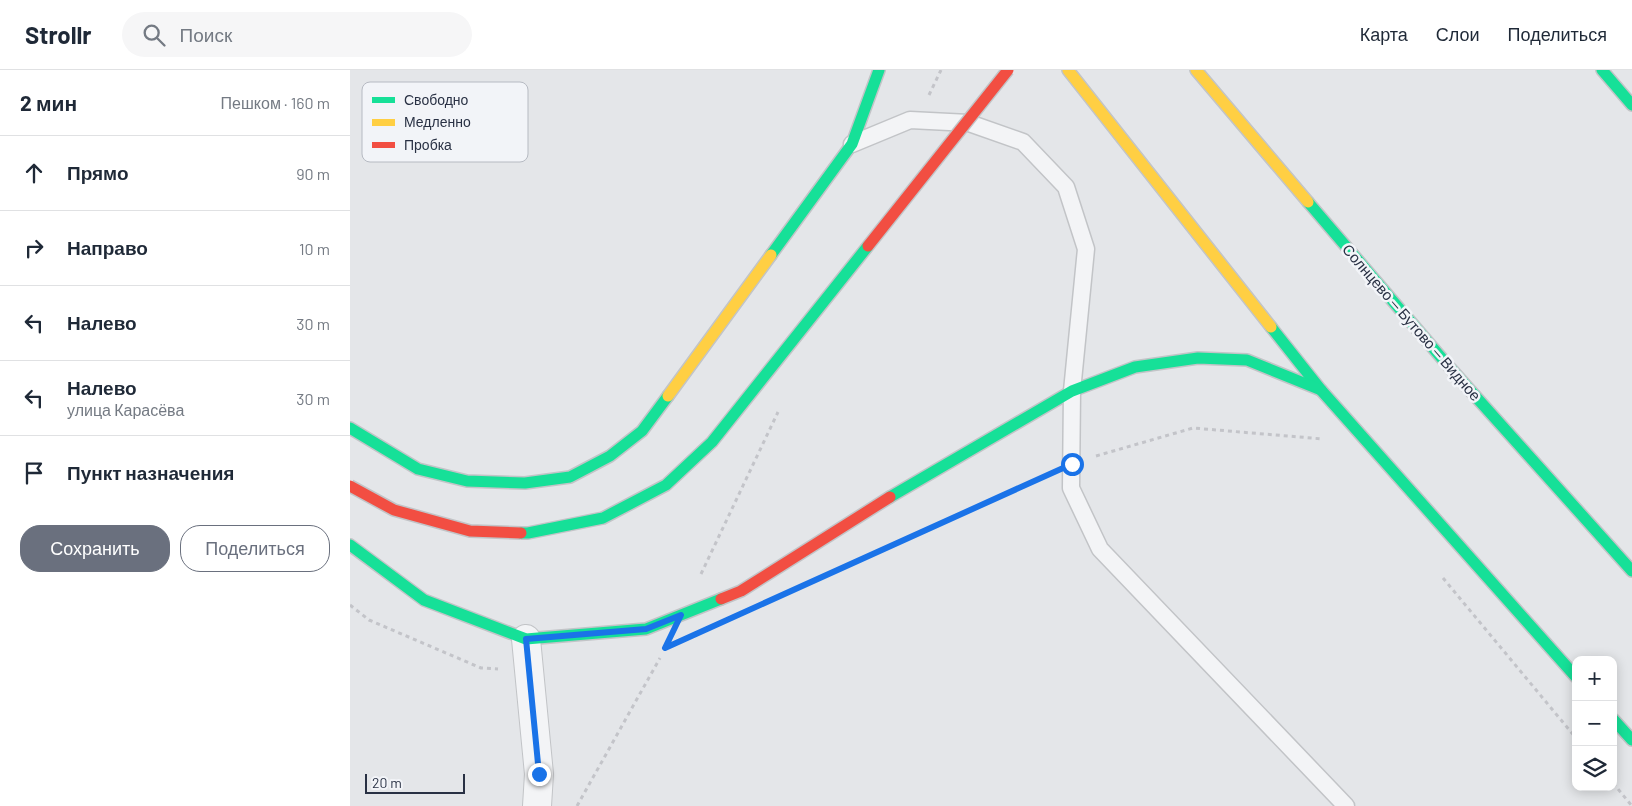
<!DOCTYPE html>
<html lang="ru">
<meta charset="utf-8">
<style>
body{margin:0;font-family:Barlow,sans-serif;background:#f6f6f7;color:#1f2937}
.controls{position:absolute;right:15px;bottom:15px;display:grid;overflow:hidden;border-radius:10px;box-shadow:0 2px 12px #0003}
.controls button{width:45px;height:45px;display:grid;place-items:center;padding:0;border:0;border-bottom:1px solid #e0e1e3;background:#fff;color:#1f2937;font:25px sans-serif}
.scale{position:absolute;left:15px;bottom:12px;width:100px;box-sizing:border-box;padding-left:5px;border:2px solid #293144;border-top:0;font-size:14px;line-height:18px;white-space:nowrap;color:#293144;-webkit-text-stroke:4px #f2f4f8;paint-order:stroke}
.stop{position:absolute;width:15px;height:15px;margin:-11px;border:4px solid #1a73e8;border-radius:50%;background:#fff}
.stop.end{background:#1a73e8;border-color:#fff;box-shadow:0 1px 5px #0008}
.list{margin:0;padding:0;list-style:none}
h2{display:flex;justify-content:space-between;align-items:center;height:65px;margin:0;padding:0 20px;font-size:21px}
h2 small{font-size:16px;font-weight:400;color:#747a83}
.list li{display:grid;grid-template-columns:32px 1fr auto;gap:15px;align-items:center;box-sizing:border-box;height:75px;padding:0 20px;border-top:1px solid #e0e1e3}
.list b{display:block;font-size:19px;white-space:nowrap}
.list p{margin:0;font-size:16px;white-space:nowrap;color:#747a83}
.list em{font-size:16px;font-style:normal;color:#747a83}
.actions{display:flex;gap:10px;padding:15px 20px}
.actions a{flex:1;padding:11px 0;border:1px solid #6a707e;border-radius:20px;text-align:center;font-size:18px;color:#6a707e}
.actions .main{background:#6a707e;color:#fff}
.icon{flex:none;width:28px;height:28px;fill:none;stroke:currentColor;stroke-width:2;stroke-linecap:round;stroke-linejoin:round}
.map{position:relative;flex:none;width:1282px;height:736px;overflow:hidden}
header{display:flex;align-items:center;gap:30px;box-sizing:border-box;height:70px;padding:0 25px;background:#fff;border-bottom:1px solid #e0e1e3}
header strong{font-size:24px}
nav{display:flex;gap:28px;margin-inline-start:auto;font-size:18px}
.search{width:350px;height:45px;background:#f6f6f7;display:flex;align-items:center;gap:12px;box-sizing:border-box;padding:0 18px;border-radius:28px;color:#747a83;font-size:19px}
main{display:flex}
aside{flex:1;background:#fff}
.map>svg:first-child{display:block}
.lines{fill:none;stroke-linecap:round;stroke-linejoin:round}
.lane-casing{stroke:#c2c4c7;stroke-width:19}
.street-casing{stroke:#c2c4c7;stroke-width:30}
.fast-casing{stroke:#c2c4c7;stroke-width:14}
.slow-casing{stroke:#c2c4c7;stroke-width:14}
.jam-casing{stroke:#c2c4c7;stroke-width:14}
.path{stroke:#c3c4c9;stroke-width:3;stroke-dasharray:4 4;stroke-linecap:butt}
.lane{stroke:#f3f4f6;stroke-width:16}
.street{stroke:#f3f4f6;stroke-width:28}
.fast{stroke:#16e098;stroke-width:11}
.slow{stroke:#ffcf43;stroke-width:11}
.jam{stroke:#f24e42;stroke-width:11}
.fast-bridge-casing{stroke:#c2c4c7;stroke-width:14;stroke-linecap:butt}
.jam-bridge-casing{stroke:#c2c4c7;stroke-width:14;stroke-linecap:butt}
.fast-bridge{stroke:#16e098;stroke-width:11}
.jam-bridge{stroke:#f24e42;stroke-width:11}
.route{stroke:#1a73e8;stroke-width:6}
.labels{text-anchor:middle;dominant-baseline:central;stroke-width:5;stroke-linejoin:round;paint-order:stroke}
.street-label{font-size:15px;fill:#293144;stroke:#f2f4f8}
.key{fill:#f2f4f8;stroke:#b6bac2;stroke-width:1}
.key-label{font-size:14px;fill:#293144}
</style>
<header>
<strong>Strollr</strong>
<div class="search"><svg class="icon" aria-label="search" viewBox="0 0 24 24"><circle cx="10" cy="10" r="6"/><path d="M15 15l6 6"/></svg>Поиск</div>
<nav><a>Карта</a><a>Слои</a><a>Поделиться</a></nav>
</header>
<main>
<aside>
<h2>2 мин<small>Пешком · 160 m</small></h2>
<ul class="list">
<li><svg class="icon" aria-label="ahead" viewBox="0 0 24 24"><path d="M12 20V5M6 11l6-6 6 6"/></svg><div><b>Прямо</b></div><em>90 m</em></li>
<li><svg class="icon" aria-label="right" viewBox="0 0 24 24"><path d="M7 20v-9h11M14 6l5 5-5 5"/></svg><div><b>Направо</b></div><em>10 m</em></li>
<li><svg class="icon" aria-label="left" viewBox="0 0 24 24"><path d="M17 20v-9H6M10 6l-5 5 5 5"/></svg><div><b>Налево</b></div><em>30 m</em></li>
<li><svg class="icon" aria-label="left" viewBox="0 0 24 24"><path d="M17 20v-9H6M10 6l-5 5 5 5"/></svg><div><b>Налево</b><p>улица Карасёва</p></div><em>30 m</em></li>
<li><svg class="icon" aria-label="arrive" viewBox="0 0 24 24"><path d="M6 21V4h12l-3 4 3 4H6"/></svg><div><b>Пункт назначения</b></div></li>
</ul>
<div class="actions"><a class="main">Сохранить</a><a>Поделиться</a></div>
</aside>
<div class="map">
<svg width="1282" height="736" viewBox="0 0 1282 736">
<rect width="100%" height="100%" fill="#e4e6e9"/>
<g class="lines">
<g class="lane-casing">
<path id="lane" d="M502 74 560 50 619 53 673 72 716 117 736 179 722 321 721 418 750 479 996 736"/>
</g>
<g class="street-casing">
<path id="street" d="M176 569 189 704 187 736"/>
</g>
<g class="fast-casing">
<g id="fast">
<path d="M1252 0 1282 35"/>
<path d="M958 132 1101 299 1282 501"/>
<path d="M421 185 502 74 529 0"/>
<path d="M921 257 971 320 1226 607"/>
<path d="M0 358 68 399 117 411 175 413 220 407 260 386 292 361 318 326"/>
<path d="M540 427 722 321 785 297 848 288 897 290 971 320"/>
<path d="M0 475 74 530 176 569 296 559 371 529"/>
<path d="M1263 649 1282 670"/>
</g>
</g>
<g class="slow-casing">
<g id="slow">
<path d="M718 0 921 257"/>
<path d="M846 0 958 132"/>
<path d="M318 326 421 185"/>
</g>
</g>
<g class="jam-casing">
<path id="jam" d="M371 529 391 521 540 427"/>
</g>
<g class="path">
<path d="M579 25 591 0"/>
<path d="M746 386 843 358 973 369"/>
<path d="M483 502 696 405"/>
<path d="M351 504 428 342"/>
<path d="M1093 508 1226 668"/>
<path d="M0 535 19 550 131 598 148 599"/>
<path d="M1263 713 1282 736"/>
<path d="M227 736 310 588"/>
</g>
<use href="#lane" class="lane"/>
<use href="#street" class="street"/>
<use href="#fast" class="fast"/>
<use href="#slow" class="slow"/>
<use href="#jam" class="jam"/>
<g class="fast-bridge-casing">
<path id="fast-bridge" d="M171 463H178L253 448 316 415 362 372 518 176"/>
</g>
<g class="jam-bridge-casing">
<g id="jam-bridge">
<path d="M518 176 658 0"/>
<path d="M0 416 44 440 120 461 171 463"/>
</g>
</g>
<use href="#fast-bridge" class="fast-bridge"/>
<use href="#jam-bridge" class="jam-bridge"/>
</g>
<g class="lines">
<path class="route" d="M189 704 176 569 296 559 331 545 315 578 722 394"/>
</g>
<g class="labels">
<g class="street-label">
<text transform="translate(1062 252) rotate(49)">Солнцево — Бутово — Видное</text>
</g>
</g>
<rect x="12" y="12" width="166" height="80" rx="8" class="key"/>
<rect x="22" y="27" width="23" height="6" fill="#16e098"/>
<rect x="22" y="49" width="23" height="7" fill="#ffcf43"/>
<rect x="22" y="72" width="23" height="6" fill="#f24e42"/>
<g class="key-label">
<text x="54" y="35">Свободно</text>
<text x="54" y="57">Медленно</text>
<text x="54" y="80">Пробка</text>
</g>
</svg>
<div class="controls">
<button>+</button>
<button>−</button>
<button><svg class="icon" aria-label="layers" viewBox="0 0 24 24"><path d="M12 4l9 5-9 5-9-5zM3 14l9 5 9-5"/></svg></button>
</div>
<div class="scale">20 m</div>
<div class="stop" style="left:722px;top:394px"></div>
<div class="stop end" style="left:189px;top:704px"></div>
</div>
</main>
